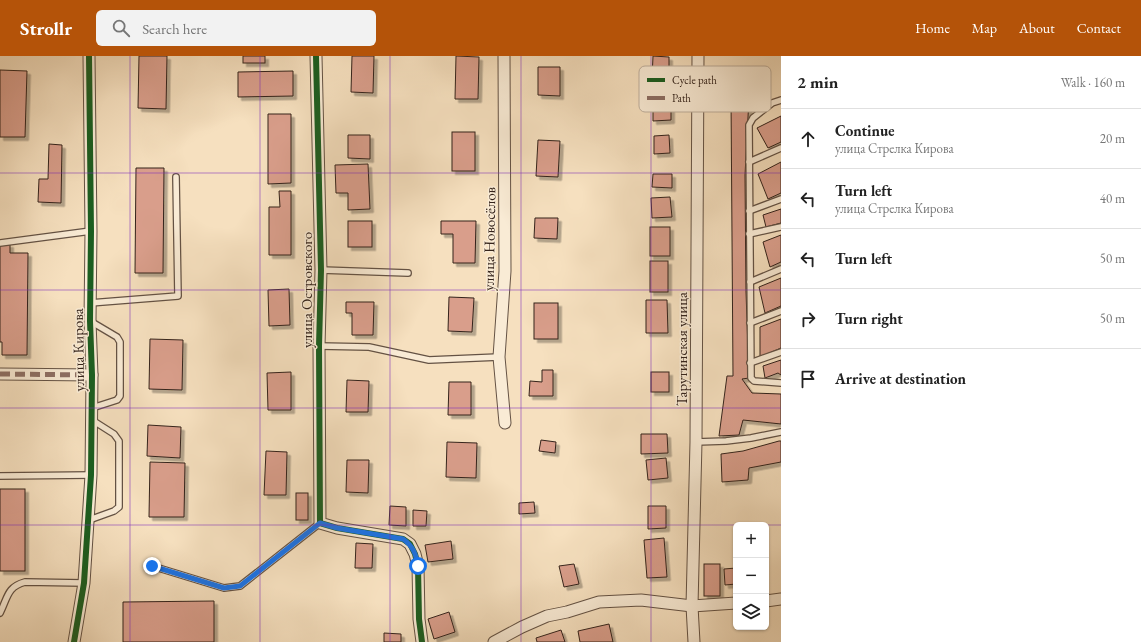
<!DOCTYPE html>
<meta charset="utf-8">
<style>
body{margin:0;font-family:"EB Garamond",serif;background:#f2f2f2;color:#222}
.controls{position:absolute;right:12px;bottom:12px;display:grid;overflow:hidden;border-radius:6px;box-shadow:0 1px 3px #0004}
.controls button{width:36px;height:36px;display:grid;place-items:center;padding:0;border:0;border-bottom:1px solid #e0e0e0;background:#fff;color:#222;font:20px sans-serif}
.stop{position:absolute;width:12px;height:12px;margin:-9px;border:3px solid #1a73e8;border-radius:50%;background:#fff}
.stop.end{background:#1a73e8;border-color:#fff;box-shadow:0 1px 4px #0008}
.list{margin:0;padding:0;list-style:none}
h2{display:flex;justify-content:space-between;align-items:center;height:52px;margin:0;padding:0 16px;font-size:17px}
h2 small{font-size:13px;font-weight:400;color:#767676}
.list li{display:grid;grid-template-columns:26px 1fr auto;gap:12px;align-items:center;box-sizing:border-box;height:60px;padding:0 16px;border-top:1px solid #e0e0e0}
.list b{display:block;font-size:15px;white-space:nowrap}
.list p{margin:0;font-size:13px;white-space:nowrap;color:#767676}
.list em{font-size:13px;font-style:normal;color:#767676}
.icon{flex:none;width:22px;height:22px;fill:none;stroke:currentColor;stroke-width:2;stroke-linecap:round;stroke-linejoin:round}
.map{position:relative;flex:none;width:781px;height:586px;overflow:hidden}
header{display:flex;align-items:center;gap:24px;box-sizing:border-box;height:56px;padding:0 20px;background:#b45309;color:#fff}
header strong{font-size:19px}
nav{display:flex;gap:22px;margin-inline-start:auto;font-size:14px}
.search{width:280px;height:36px;background:#f2f2f2;display:flex;align-items:center;gap:10px;box-sizing:border-box;padding:0 14px;border-radius:6px;color:#767676;font-size:15px}
main{display:flex}
aside{flex:1;background:#fff}
.map>svg:first-child{display:block}
.building{fill:#d99e8b;stroke:#34231b;filter:url(#shadow)}
.lines{fill:none;stroke-linecap:round;stroke-linejoin:round}
.lane-casing{stroke:#645244;stroke-width:8}
.street-casing{stroke:#645244;stroke-width:13}
.lane{stroke:#f9ebd5;stroke-width:5.5}
.street{stroke:#f9ebd5;stroke-width:11}
.quiet{stroke:#8d6e63;stroke-width:5;stroke-dasharray:10 5;stroke-linecap:butt}
.cycleway-casing{stroke:#f9ebd5;stroke-width:8}
.cycleway{stroke:#1b5e20;stroke-width:6}
.route{stroke:#1a73e8;stroke-width:5}
.grid{fill:none;stroke:#7b2cbf;stroke-width:1;stroke-opacity:0.55}
.labels{text-anchor:middle;dominant-baseline:central;stroke-width:3;stroke-linejoin:round;paint-order:stroke}
.street-label{font-size:15px;fill:#34231b;stroke:#f9ebd5}
.key{fill:#f9ebd5;stroke:#beaf9d;stroke-width:1}
.key-label{font-size:11px;fill:#34231b}
</style>
<header>
<strong>Strollr</strong>
<div class="search"><svg class="icon" aria-label="search" viewBox="0 0 24 24"><circle cx="10" cy="10" r="6"/><path d="M15 15l6 6"/></svg>Search here</div>
<nav><a>Home</a><a>Map</a><a>About</a><a>Contact</a></nav>
</header>
<main>
<div class="map">
<svg width="781" height="586" viewBox="0 0 781 586">
<defs>
<filter id="shadow"><feDropShadow dx="3.5" dy="3.5" stdDeviation="0" flood-color="#0004"/></filter>
</defs>
<rect width="100%" height="100%" fill="#f6e0bf"/>
<filter id="stains"><feTurbulence type="fractalNoise" baseFrequency=".005" numOctaves="4"/><feColorMatrix values="0 0 0 0 .2 0 0 0 0 .09 0 0 0 0 .02 0 0 0 .5 -.17"/></filter>
<radialGradient id="worn" r=".72"><stop offset=".6" stop-color="#630" stop-opacity="0"/><stop offset="1" stop-color="#630" stop-opacity=".3"/></radialGradient>
<g class="building">
<path d="M139 0H167L166 53 138 52Z"/>
<rect x="243" y="0" width="22" height="7"/>
<path d="M352 0H374L373 37 351 36Z"/>
<path d="M456 0 479 1 478 43H455Z"/>
<path d="M653 0 669 1V23H652Z"/>
<path d="M538 11H560V40L538 39Z"/>
<path d="M0 14 27 15 25 81H0Z"/>
<path d="M293 15V40L238 41V16Z"/>
<path d="M653 37H671V64L653 65Z"/>
<path d="M731 41 749 42 745 119 746 236 749 322 742 323 752 337 781 338V368L743 364 739 379 719 380 727 320H733Z"/>
<path d="M268 58H291V127L268 128Z"/>
<path d="M781 60V86L768 92 757 72Z"/>
<rect x="452" y="76" width="23" height="39"/>
<path d="M348 79H370V103L348 102Z"/>
<path d="M669 79 670 97 654 98V80Z"/>
<path d="M538 84 560 85 558 121 536 120Z"/>
<path d="M49 88 62 89 61 147 38 146 39 123H48Z"/>
<path d="M781 106V137L768 143 758 118Z"/>
<path d="M368 108 370 153 348 154V137H336L335 109Z"/>
<path d="M136 112H164L163 217H135Z"/>
<path d="M653 118H672V132L652 131Z"/>
<path d="M279 135H291V199H269V151H280Z"/>
<path d="M670 141 672 161 652 162 651 142Z"/>
<path d="M781 153V167L766 171 763 159Z"/>
<path d="M535 162H558L557 183 534 182Z"/>
<rect x="348" y="165" width="24" height="26"/>
<path d="M441 165H476L475 207H453V178H441Z"/>
<rect x="650" y="171" width="20" height="29"/>
<path d="M781 179V206L770 211 763 186Z"/>
<path d="M0 188H10V197H28L27 299H2V286H0Z"/>
<rect x="650" y="205" width="18" height="31"/>
<path d="M781 222V250L765 257 759 231Z"/>
<path d="M289 233 290 269 269 270 268 234Z"/>
<path d="M449 241 474 242 472 276 448 275Z"/>
<path d="M646 244H667L668 277H646Z"/>
<path d="M346 246H374L373 279H352V257H346Z"/>
<rect x="534" y="247" width="24" height="36"/>
<path d="M781 263V292L760 301V271Z"/>
<path d="M150 283 183 284 182 334 149 333Z"/>
<path d="M781 304V319L778 317 765 322 763 310Z"/>
<path d="M542 314H553V340H529L530 325 542 326Z"/>
<path d="M291 316V354H268L267 317Z"/>
<rect x="651" y="316" width="18" height="20"/>
<path d="M347 324 369 325 368 356H346Z"/>
<path d="M449 326H471V359H448Z"/>
<path d="M148 369 181 371 180 402 147 400Z"/>
<path d="M641 378H667L668 397 641 398Z"/>
<path d="M541 384 556 386 555 397 539 395Z"/>
<path d="M779 385H781V406L749 412 748 424 722 426 721 398 743 395Z"/>
<path d="M447 386 477 387 476 422 446 421Z"/>
<path d="M266 395 287 396 286 439H264Z"/>
<path d="M666 402 668 422 648 424 646 404Z"/>
<path d="M347 404H369L368 437 346 436Z"/>
<path d="M150 406 185 407 184 461H149Z"/>
<rect x="0" y="433" width="25" height="82"/>
<rect x="296" y="437" width="12" height="27"/>
<path d="M534 446 535 457 519 458V447Z"/>
<path d="M390 450 406 451V470L389 469Z"/>
<path d="M648 450H666V472L648 473Z"/>
<path d="M413 454 427 455 426 470H413Z"/>
<path d="M664 482 667 521 647 522 644 484Z"/>
<path d="M451 485 453 503 428 506 425 489Z"/>
<path d="M356 487 373 488 372 512H355Z"/>
<path d="M574 508 579 528 564 531 559 510Z"/>
<rect x="704" y="508" width="16" height="32"/>
<path d="M736 512V528L725 529 724 513Z"/>
<path d="M214 545V586H123V546Z"/>
<path d="M449 556 455 576 434 583 428 563Z"/>
<path d="M609 568 613 586H580L578 575Z"/>
<path d="M561 574 565 586H537L536 582Z"/>
<path d="M384 577 401 578V586H384Z"/>
</g>
<g class="lines">
<g class="lane-casing">
<g id="lane">
<path d="M781 44 772 47 753 62 749 69 751 322 754 325 781 327"/>
<path d="M749 106 781 92"/>
<path d="M749 155 781 143"/>
<path d="M749 178 781 171"/>
<path d="M0 187 91 175"/>
<path d="M321 214 408 217"/>
<path d="M750 226 781 213"/>
<path d="M90 247 178 240 176 121"/>
<path d="M90 265 117 281 120 286V340L117 344 92 352"/>
<path d="M750 267 781 255"/>
<path d="M319 290 369 291 429 304 499 301"/>
<path d="M750 307 781 296"/>
<path d="M696 386 726 385 751 382 781 376"/>
<path d="M0 420 91 419"/>
<path d="M89 464 114 455 119 451V385L114 378 92 364"/>
<path d="M152 510 224 532 240 530 320 467"/>
<path d="M0 557C8 541 7 531 25 526L84 527"/>
</g>
</g>
<g class="street-casing">
<g id="street">
<path d="M316 0 321 214 319 290 320 467 337 472 403 483 410 488 415 498 418 510 419 563 422 586"/>
<path d="M504 0 505 215 499 301 505 367"/>
<path d="M0 318 92 319"/>
<path d="M766 545 781 543"/>
<path d="M74 586 84 527 91 419 92 319 90 265 91 175 89 0"/>
<path d="M494 586 522 571 547 560 567 556 599 546 641 544 692 550 736 547"/>
<path d="M694 586 692 550 696 386 698 0"/>
</g>
</g>
<use href="#lane" class="lane"/>
<use href="#street" class="street"/>
<path class="quiet" d="M0 318 92 319"/>
<g class="cycleway-casing">
<g id="cycleway">
<path d="M316 0 321 214 319 290 320 467 337 472 403 483 410 488 415 498 418 510 419 563 422 586"/>
<path d="M74 586 84 527 91 419 92 319 90 265 91 175 89 0"/>
</g>
</g>
<use href="#cycleway" class="cycleway"/>
</g>
<g class="lines">
<path class="route" d="M152 510 224 532 240 530 320 467 337 472 403 483C413 490 416 498 418 510"/>
</g>
<path class="grid" d="M130 0V586M260 0V586M390 0V586M521 0V586M651 0V586M0 117H781M0 234H781M0 352H781M0 469H781"/>
<g class="labels">
<g class="street-label">
<text transform="translate(489 183) rotate(-89)">улица Новосёлов</text>
<text transform="translate(306 234) rotate(-90)">улица Островского</text>
<text transform="translate(681 293) rotate(-90)">Тарутинская улица</text>
<text transform="translate(78 294) rotate(-91)">улица Кирова</text>
</g>
</g>
<rect x="639" y="10" width="132" height="46" rx="6" class="key"/>
<rect x="647" y="22" width="18" height="4" fill="#1b5e20"/>
<rect x="647" y="40" width="18" height="4" fill="#8d6e63"/>
<g class="key-label">
<text x="672" y="28">Cycle path</text>
<text x="672" y="46">Path</text>
</g>
<rect width="100%" height="100%" filter="url(#stains)"/>
<rect width="100%" height="100%" fill="url(#worn)"/>
</svg>
<div class="controls">
<button>+</button>
<button>−</button>
<button><svg class="icon" aria-label="layers" viewBox="0 0 24 24"><path d="M12 4l9 5-9 5-9-5zM3 14l9 5 9-5"/></svg></button>
</div>
<div class="stop" style="left:418px;top:510px"></div>
<div class="stop end" style="left:152px;top:510px"></div>
</div>
<aside>
<h2>2 min<small>Walk · 160 m</small></h2>
<ul class="list">
<li><svg class="icon" aria-label="ahead" viewBox="0 0 24 24"><path d="M12 20V5M6 11l6-6 6 6"/></svg><div><b>Continue</b><p>улица Стрелка Кирова</p></div><em>20 m</em></li>
<li><svg class="icon" aria-label="left" viewBox="0 0 24 24"><path d="M17 20v-9H6M10 6l-5 5 5 5"/></svg><div><b>Turn left</b><p>улица Стрелка Кирова</p></div><em>40 m</em></li>
<li><svg class="icon" aria-label="left" viewBox="0 0 24 24"><path d="M17 20v-9H6M10 6l-5 5 5 5"/></svg><div><b>Turn left</b></div><em>50 m</em></li>
<li><svg class="icon" aria-label="right" viewBox="0 0 24 24"><path d="M7 20v-9h11M14 6l5 5-5 5"/></svg><div><b>Turn right</b></div><em>50 m</em></li>
<li><svg class="icon" aria-label="arrive" viewBox="0 0 24 24"><path d="M6 21V4h12l-3 4 3 4H6"/></svg><div><b>Arrive at destination</b></div></li>
</ul>
</aside>
</main>
